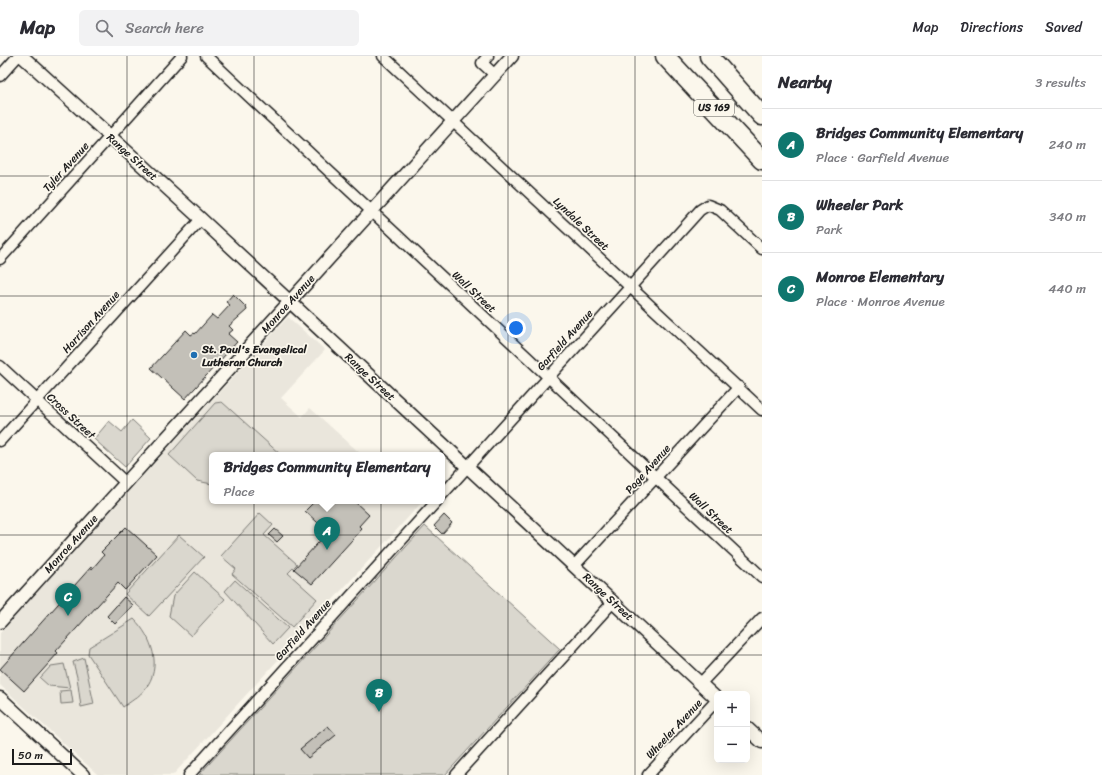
<!DOCTYPE html>
<meta charset="utf-8">
<style>
body{margin:0;font-family:Sriracha,sans-serif;background:#f2f2f3;color:#2b2b33}
.controls{position:absolute;right:12px;bottom:12px;display:grid;overflow:hidden;border-radius:6px;box-shadow:0 4px 16px #0002}
.controls button{width:36px;height:36px;display:grid;place-items:center;padding:0;border:0;border-bottom:1px solid #e1e1e2;background:#fff;color:#2b2b33;font:20px sans-serif}
.scale{position:absolute;left:12px;bottom:10px;width:60px;box-sizing:border-box;padding-left:4px;border:2px solid #1c1c1c;border-top:0;font-size:11px;line-height:14px;white-space:nowrap;color:#1c1c1c;-webkit-text-stroke:3px #fbf7ec;paint-order:stroke}
.you{position:absolute;left:516px;top:272px;width:14px;height:14px;margin:-10px;border:3px solid #fff;border-radius:50%;background:#1a73e8;box-shadow:0 0 0 6px #1a73e833}
.badge{display:grid;place-items:center;width:26px;height:26px;border-radius:50%;background:#0f766e;color:#fff;font-size:13px;font-weight:700}
.pin{position:absolute;translate:-50% -33px;filter:drop-shadow(0 1px 2px #0008)}
.pin::after{content:'';position:absolute;top:21px;width:14px;height:12px;background:inherit;clip-path:polygon(0 0,100% 0,50% 100%)}
.popup{position:absolute;left:209px;top:396px;width:236px;height:52px;box-sizing:border-box;display:grid;place-content:center;border-radius:6px;background:#fff;filter:drop-shadow(0 1px 3px #0005);font-size:13px;white-space:nowrap;color:#7c7c81}
.popup b{font-size:15px;color:#2b2b33}
.popup::after{content:'';position:absolute;left:50%;top:100%;margin-left:-8px;border:8px solid transparent;border-top-color:#fff}
.list{margin:0;padding:0;list-style:none}
h2{display:flex;justify-content:space-between;align-items:center;height:52px;margin:0;padding:0 16px;font-size:17px}
h2 small{font-size:13px;font-weight:400;color:#7c7c81}
.list li{display:grid;grid-template-columns:26px 1fr auto;gap:12px;align-items:center;box-sizing:border-box;height:72px;padding:0 16px;border-top:1px solid #e1e1e2}
.list b{display:block;font-size:15px;white-space:nowrap}
.list p{margin:0;font-size:13px;white-space:nowrap;color:#7c7c81}
.list em{font-size:13px;font-style:normal;color:#7c7c81}
.icon{flex:none;width:22px;height:22px;fill:none;stroke:currentColor;stroke-width:2;stroke-linecap:round;stroke-linejoin:round}
.map{position:relative;flex:none;width:762px;height:719px;overflow:hidden}
header{display:flex;align-items:center;gap:24px;box-sizing:border-box;height:56px;padding:0 20px;background:#fff;border-bottom:1px solid #e1e1e2}
header strong{font-size:19px}
nav{display:flex;gap:22px;margin-inline-start:auto;font-size:14px}
.search{width:280px;height:36px;background:#f2f2f3;display:flex;align-items:center;gap:10px;box-sizing:border-box;padding:0 14px;border-radius:6px;color:#7c7c81;font-size:15px}
main{display:flex}
aside{flex:1;background:#fff}
.map>svg:first-child{display:block}
.built{fill:#eae6dc}
.green{fill:#dad7ce;stroke:#7b7a75}
.building{fill:#c3c0b8;stroke:#1c1c1c}
.lines{fill:none;stroke-linecap:round;stroke-linejoin:round}
.minor-casing{stroke:#1c1c1c;stroke-width:13}
.tertiary-casing{stroke:#1c1c1c;stroke-width:15}
.motorway-casing{stroke:#1c1c1c;stroke-width:21}
.minor{stroke:#fbf7ec;stroke-width:10}
.tertiary{stroke:#fbf7ec;stroke-width:12}
.motorway{stroke:#fbf7ec;stroke-width:18}
.grid{fill:none;stroke:#1c1c1c;stroke-width:1;stroke-opacity:0.55}
.poi-dot{fill:#1f6fb2;stroke:#fbf7ec;stroke-width:1.5}
.labels{text-anchor:middle;dominant-baseline:central;stroke-width:3.5;stroke-linejoin:round;paint-order:stroke}
.shield{fill:#fbf7ec;stroke:#5f5e5a;stroke-width:1}
.shield-label{font-size:10px;font-weight:bold;fill:#1c1c1c}
.street-label{font-size:11px;fill:#1c1c1c;stroke:#fbf7ec}
.poi-label{font-size:11px;font-weight:bold;fill:#1c1c1c;stroke:#fbf7ec;text-anchor:start}
</style>
<header>
<strong>Map</strong>
<div class="search"><svg class="icon" aria-label="search" viewBox="0 0 24 24"><circle cx="10" cy="10" r="6"/><path d="M15 15l6 6"/></svg>Search here</div>
<nav><a>Map</a><a>Directions</a><a>Saved</a></nav>
</header>
<main>
<div class="map">
<svg width="762" height="719" viewBox="0 0 762 719">
<rect width="100%" height="100%" fill="#fbf7ec"/>
<filter id="ink" filterUnits="userSpaceOnUse"><feTurbulence type="fractalNoise" baseFrequency=".025" numOctaves="2"/><feDisplacementMap in="SourceGraphic" scale="8" xChannelSelector="R" yChannelSelector="G"/><feConvolveMatrix kernelMatrix="1 2 1 2 8 2 1 2 1" color-interpolation-filters="sRGB"/></filter>
<g filter="url(#ink)">
<path class="built" d="M288 261 325 294 281 342 302 361 310 352 362 399H212V445H423L173 719H98L0 629V577Z"/>
<g class="green">
<path d="M222 346 281 399H212V428L197 425 169 399 215 347Z"/>
<path d="M132 364 151 382 125 411 94 383 109 365 122 376Z"/>
<path d="M260 457 273 469 264 479 297 508 288 517 317 543 292 571 232 518 236 513 221 500Z"/>
<path d="M425 470 560 593 445 719H199Z"/>
<path d="M179 479 204 501 149 560 125 538Z"/>
<path d="M195 516 225 543 191 580 169 560 173 540Z"/>
<path d="M235 524 288 572 273 588 225 535Z"/>
<path d="M134 563C152 581 163 611 145 633 140 640 130 646 123 651L88 598 89 591 94 588Z"/>
<path d="M84 602 94 648 81 651 77 621 73 606Z"/>
<path d="M64 608 70 632 49 630 40 622 51 610Z"/>
<path d="M71 634 73 647 61 648 60 635Z"/>
</g>
<g class="building">
<path d="M233 238 246 251 247 254 229 270 233 274 228 278 237 286 185 343 151 312 186 274 191 279 194 277 195 278 212 259 217 263 230 249 226 246Z"/>
<path d="M315 445H354L369 459 359 470 362 473 312 528 294 513 328 476 305 455Z"/>
<path d="M444 459 452 467 442 478 434 470Z"/>
<path d="M126 471 157 499 125 534 118 527 56 595 58 597 24 635 0 613 91 511 92 513 104 499 101 496Z"/>
<path d="M275 473 283 480 277 486 269 479Z"/>
<path d="M124 541 133 549 115 568 107 560Z"/>
<path d="M328 670 336 679 308 702 300 693Z"/>
</g>
<g class="lines">
<g class="minor-casing">
<g id="minor">
<path d="M206 0 762 521"/>
<path d="M383 0 762 354"/>
<path d="M488 0 482 7 495 19"/>
<path d="M0 20 18 0"/>
<path d="M0 203 182 0"/>
<path d="M0 310 126 427"/>
<path d="M0 385 201 163"/>
<path d="M442 439 700 154 708 149 720 154 762 193"/>
<path d="M574 510 739 331"/>
<path d="M700 628 762 562"/>
<path d="M189 719 437 445"/>
<path d="M456 719 613 546"/>
<path d="M648 719 717 644"/>
</g>
</g>
<g class="tertiary-casing">
<g id="tertiary">
<path d="M22 0 201 163 717 643"/>
<path d="M0 566 512 0"/>
<path d="M0 642 83 719"/>
<path d="M747 672 762 686"/>
</g>
</g>
<g class="motorway-casing">
<g id="motorway">
<path d="M665 0 762 104"/>
<path d="M709 0 762 60"/>
</g>
</g>
<use href="#minor" class="minor"/>
<use href="#tertiary" class="tertiary"/>
<use href="#motorway" class="motorway"/>
</g>
</g>
<path class="grid" d="M127 0V719M254 0V719M381 0V719M508 0V719M635 0V719M0 120H762M0 240H762M0 360H762M0 479H762M0 599H762"/>
<circle class="poi-dot" cx="194" cy="299" r="4"/>
<g class="labels">
<rect class="shield" x="694" y="44" width="40" height="16" rx="3"/>
<g class="shield-label">
<text x="714" y="52">US 169</text>
</g>
<g class="street-label">
<text transform="translate(132 101) rotate(42)">Range Street</text>
<text transform="translate(66 111) rotate(-48)">Tyler Avenue</text>
<text transform="translate(581 168) rotate(43)">Lyndale Street</text>
<text transform="translate(474 236) rotate(43)">Wall Street</text>
<text transform="translate(288 248) rotate(-48)">Monroe Avenue</text>
<text transform="translate(91 266) rotate(-48)">Harrison Avenue</text>
<text transform="translate(565 284) rotate(-48)">Garfield Avenue</text>
<text transform="translate(370 321) rotate(43)">Range Street</text>
<text transform="translate(71 360) rotate(43)">Cross Street</text>
<text transform="translate(648 413) rotate(-48)">Page Avenue</text>
<text transform="translate(711 457) rotate(43)">Wall Street</text>
<text transform="translate(71 488) rotate(-48)">Monroe Avenue</text>
<text transform="translate(608 541) rotate(43)">Range Street</text>
<text transform="translate(303 574) rotate(-48)">Garfield Avenue</text>
<text transform="translate(674 673) rotate(-47)">Wheeler Avenue</text>
</g>
<g class="poi-label">
<text x="202" y="293">St. Paul's Evangelical<tspan x="202" dy="13">Lutheran Church</tspan></text>
</g>
</g>
</svg>
<div class="controls">
<button>+</button>
<button>−</button>
</div>
<div class="scale">50 m</div>
<div class="you"></div>
<div class="pin badge" style="left:327px;top:494px">A</div>
<div class="popup"><b>Bridges Community Elementary</b>Place</div>
<div class="pin badge" style="left:379px;top:656px">B</div>
<div class="pin badge" style="left:68px;top:560px">C</div>
</div>
<aside>
<h2>Nearby<small>3 results</small></h2>
<ul class="list">
<li><span class="badge">A</span><div><b>Bridges Community Elementary</b><p>Place · Garfield Avenue</p></div><em>240 m</em></li>
<li><span class="badge">B</span><div><b>Wheeler Park</b><p>Park</p></div><em>340 m</em></li>
<li><span class="badge">C</span><div><b>Monroe Elementary</b><p>Place · Monroe Avenue</p></div><em>440 m</em></li>
</ul>
</aside>
</main>
